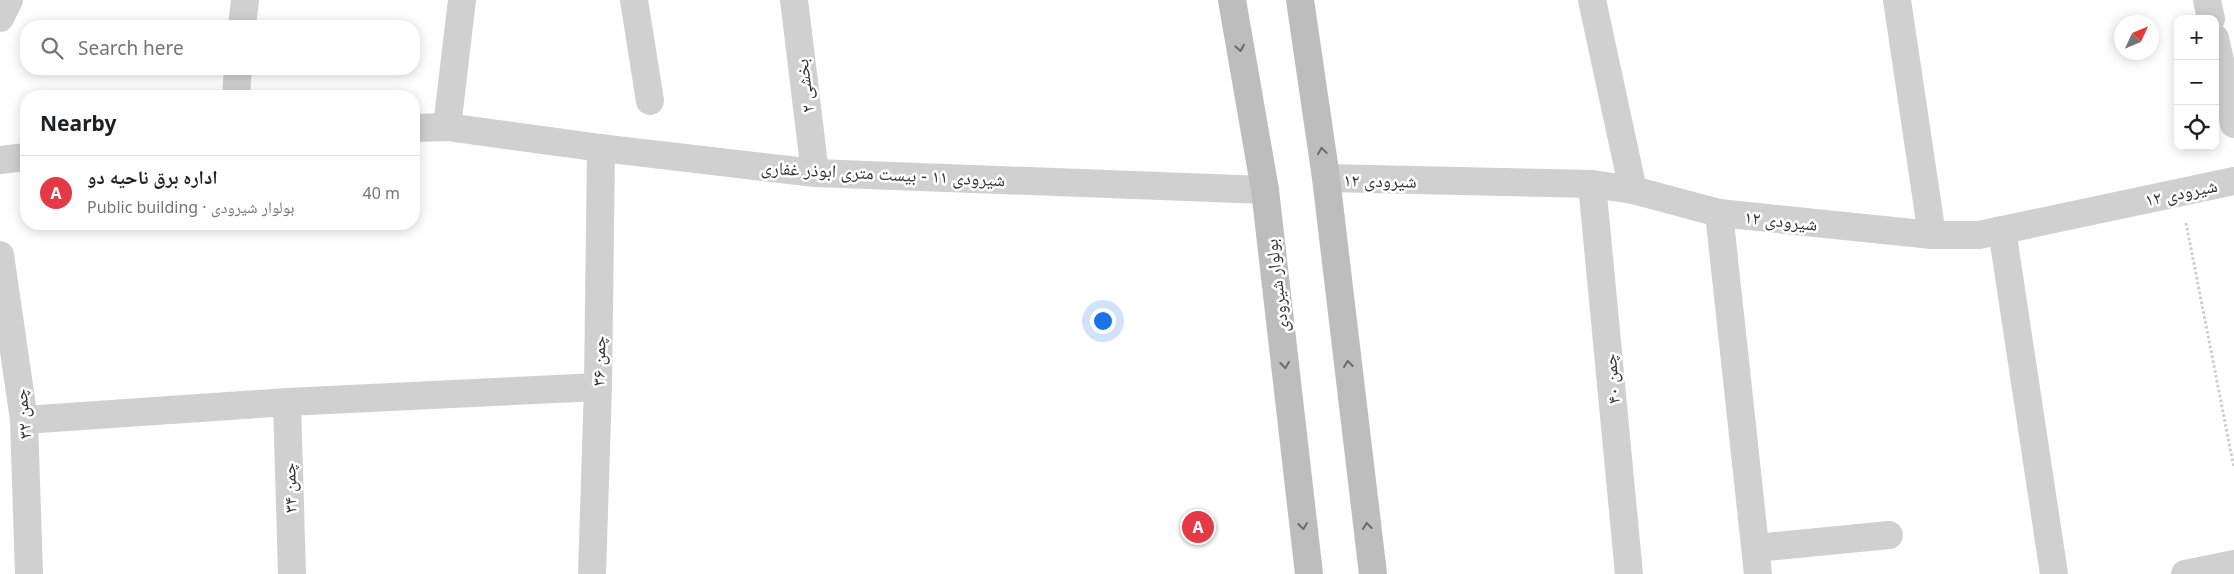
<!DOCTYPE html>
<meta charset="utf-8">
<style>
body{margin:0;font-family:"Noto Sans","Noto Naskh Arabic",sans-serif;background:#f2f2f2;color:#202124}
.controls{position:absolute;right:15px;top:15px;display:grid;overflow:hidden;border-radius:10px;box-shadow:0 2px 12px #0003}
.controls button{width:45px;height:45px;display:grid;place-items:center;padding:0;border:0;border-bottom:1px solid #e0e0e0;background:#fff;color:#202124;font:25px sans-serif}
.compass{position:absolute;left:2114px;top:15px;width:45px;height:45px;border-radius:50%;background:#fff;box-shadow:0 2px 12px #0003;rotate:46deg}
.you{position:absolute;left:1102px;top:320px;width:18px;height:18px;margin:-12px;border:4px solid #fff;border-radius:50%;background:#1a73e8;box-shadow:0 0 0 8px #1a73e833}
.badge{display:grid;place-items:center;width:32px;height:32px;border-radius:50%;background:#e63946;color:#fff;font-size:16px;font-weight:700}
.pin{position:absolute;translate:-50% -50%;border:2px solid #fff;box-shadow:0 1px 5px #0006}
.list{margin:0;padding:0;list-style:none}
h2{display:flex;justify-content:space-between;align-items:center;height:65px;margin:0;padding:0 20px;font-size:21px}
h2 small{font-size:16px;font-weight:400;color:#757577}
.list li{display:grid;grid-template-columns:32px 1fr auto;gap:15px;align-items:center;box-sizing:border-box;height:75px;padding:0 20px;border-top:1px solid #e0e0e0}
.list b{display:block;font-size:19px;white-space:nowrap}
.list p{margin:0;font-size:16px;white-space:nowrap;color:#757577}
.list em{font-size:16px;font-style:normal;color:#757577}
.icon{flex:none;width:28px;height:28px;fill:none;stroke:currentColor;stroke-width:2;stroke-linecap:round;stroke-linejoin:round}
.map{position:relative;flex:none;width:2234px;height:574px;overflow:hidden}
.search{position:absolute;background:#fff;box-shadow:0 2px 12px #0003;left:20px;top:20px;width:400px;height:55px;display:flex;align-items:center;gap:12px;box-sizing:border-box;padding:0 18px;border-radius:20px;color:#757577;font-size:19px}
.panel{position:absolute;background:#fff;box-shadow:0 2px 12px #0003;left:20px;top:90px;width:400px;height:140px;border-radius:20px}
.map>svg:first-child{display:block}
.lines{fill:none;stroke-linecap:round;stroke-linejoin:round}
.path{stroke:#cdcdcd;stroke-width:3;stroke-dasharray:2.5 2.5;stroke-linecap:butt}
.minor{stroke:#d0d0d0;stroke-width:28}
.secondary{stroke:#bdbdbd;stroke-width:28}
.oneway{stroke:#6a6a6a}
.labels{text-anchor:middle;dominant-baseline:central;stroke-width:5;stroke-linejoin:round;paint-order:stroke}
.street-label{font-size:18px;fill:#333;stroke:#fff}
</style>
<div class="map">
<svg width="2234" height="574" viewBox="0 0 2234 574">
<rect width="100%" height="100%" fill="#fff"/>
<g class="lines">
<path class="path" d="M2186 223 2234 468"/>
<g class="minor">
<path d="M634 0 650 101"/>
<path d="M794 0 815 173"/>
<path d="M1592 0 1633 190"/>
<path d="M1897 0 1932 235"/>
<path d="M2207 0 2211 19"/>
<path d="M0 18 9 0"/>
<path d="M242 26 245 0"/>
<path d="M2215 38 2234 124"/>
<path d="M236 96 238 69"/>
<path d="M447 127 462 0"/>
<path d="M414 128 447 127 601 148 815 173 1265 190"/>
<path d="M0 160 26 157"/>
<path d="M1326 178 1592 184 1633 190 1719 213 1932 235H1979L2234 181"/>
<path d="M1592 184 1629 574"/>
<path d="M1719 213 1758 574"/>
<path d="M2002 230 2054 574"/>
<path d="M0 255 24 420 29 574"/>
<path d="M287 402 292 574"/>
<path d="M24 420 287 402 598 387"/>
<path d="M1756 548 1889 535"/>
<path d="M592 574 598 387 601 148"/>
<path d="M2185 574 2234 564"/>
</g>
<g class="secondary">
<path d="M1232 0 1265 190 1309 574"/>
<path d="M1300 0 1326 178 1373 574"/>
</g>
</g>
<defs><path id="oneway-chevron" d="M-2-3.5L2.5 0L-2 3.5" fill="none" stroke-width="1.6" stroke-linecap="round" stroke-linejoin="round" transform="scale(1.25)"/></defs>
<g class="oneway">
<use href="#oneway-chevron" transform="translate(1240 48) rotate(80)"/>
<use href="#oneway-chevron" transform="translate(1322 151) rotate(-98)"/>
<use href="#oneway-chevron" transform="translate(1348 364) rotate(-97)"/>
<use href="#oneway-chevron" transform="translate(1285 365) rotate(83)"/>
<use href="#oneway-chevron" transform="translate(1303 526) rotate(83)"/>
<use href="#oneway-chevron" transform="translate(1367 526) rotate(-97)"/>
</g>
<g class="labels">
<g class="street-label">
<text transform="translate(804 86) rotate(-97)">بخشی ۲</text>
<text transform="translate(883 173) rotate(3)">شیرودی ۱۱ - بیست متری ابوذر غفاری</text>
<text transform="translate(1380 180) rotate(1)">شیرودی ۱۲</text>
<text transform="translate(2181 192) rotate(-12)">شیرودی ۱۲</text>
<text transform="translate(1781 220) rotate(6)">شیرودی ۱۲</text>
<text transform="translate(1276 286) rotate(-97)">بولوار شیرودی</text>
<text transform="translate(598 361) rotate(-89)">چمن ۳۶</text>
<text transform="translate(1611 379) rotate(-95)">چمن ۴۰</text>
<text transform="translate(22 414) rotate(-96)">چمن ۳۲</text>
<text transform="translate(289 488) rotate(-92)">چمن ۳۴</text>
</g>
</g>
</svg>
<div class="controls">
<button>+</button>
<button>−</button>
<button><svg class="icon" aria-label="locate" viewBox="0 0 24 24"><circle cx="12" cy="12" r="6"/><path d="M12 2v4M12 18v4M2 12h4M18 12h4"/></svg></button>
</div>
<svg class="compass" viewBox="-18 -18 36 36"><path d="M0-13l5 13h-10z" fill="#e53935"/><path d="M0 13l5-13h-10z" fill="#757577"/></svg>
<div class="you"></div>
<div class="pin badge" style="left:1198px;top:527px">A</div>
<div class="search"><svg class="icon" aria-label="search" viewBox="0 0 24 24"><circle cx="10" cy="10" r="6"/><path d="M15 15l6 6"/></svg>Search here</div>
<section class="panel">
<h2>Nearby<small></small></h2>
<ul class="list">
<li><span class="badge">A</span><div><b>اداره برق ناحیه دو</b><p>Public building · بولوار شیرودی</p></div><em>40 m</em></li>
</ul>
</section>
</div>
